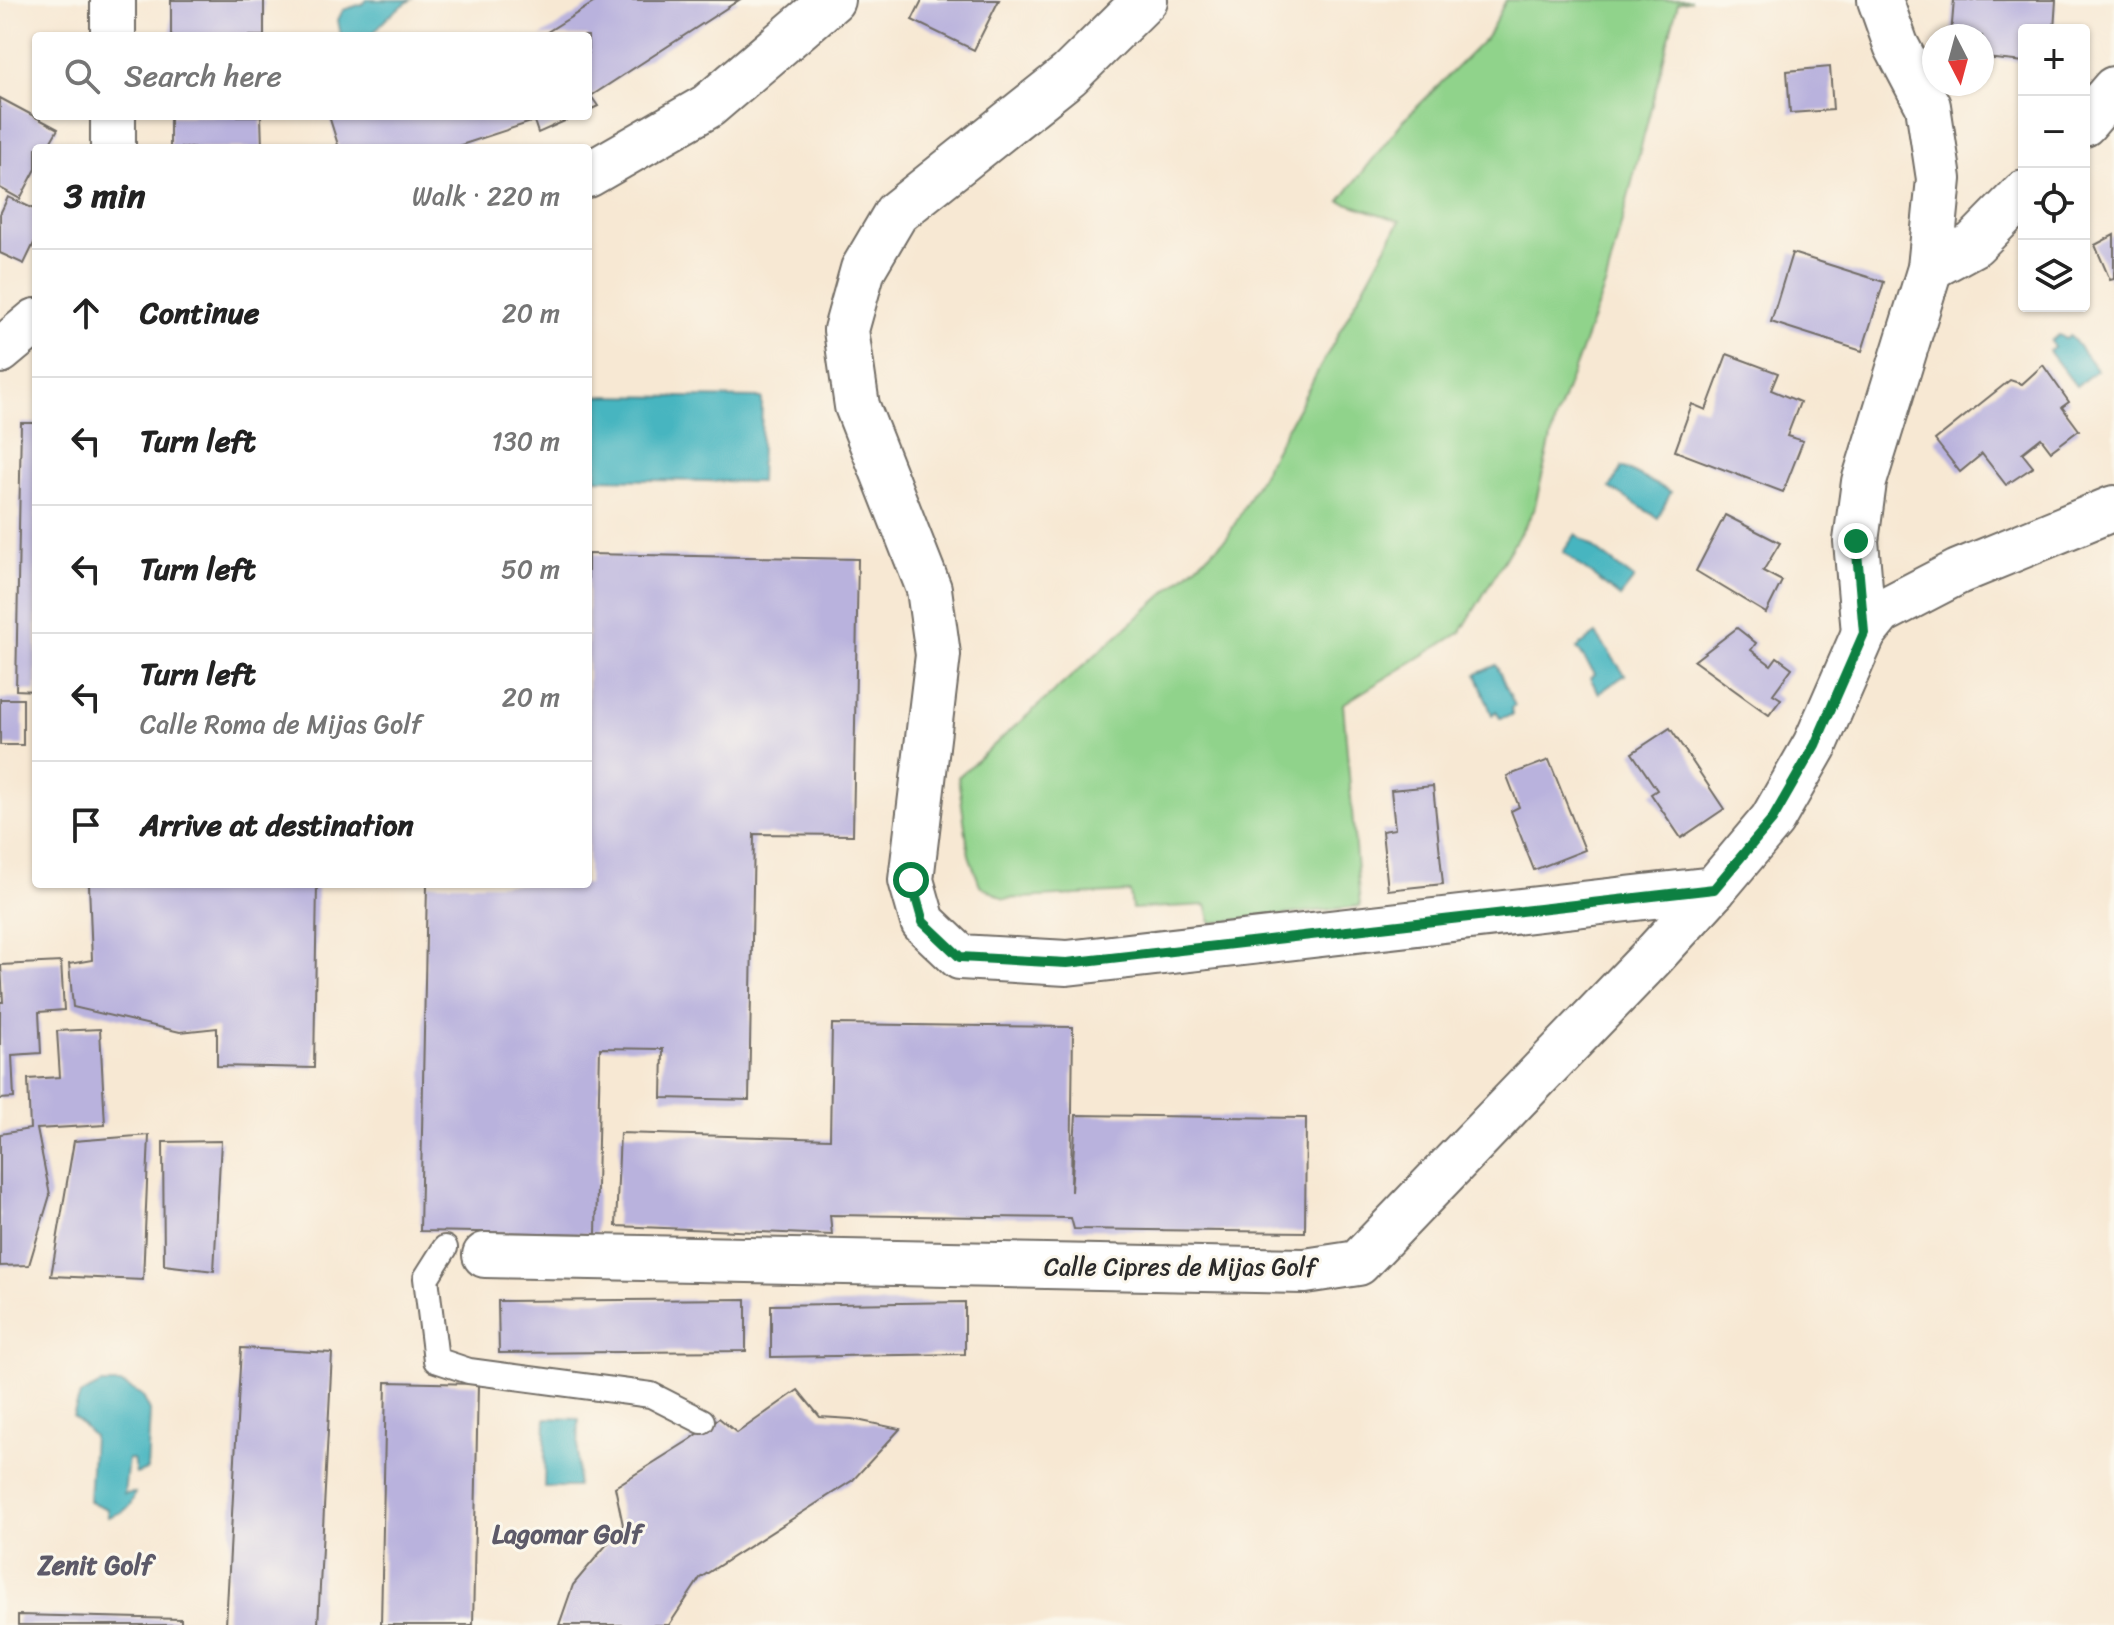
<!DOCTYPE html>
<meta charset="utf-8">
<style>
body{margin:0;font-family:Sriracha,sans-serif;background:#f2f2f2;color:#222}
.controls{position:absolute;right:24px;top:24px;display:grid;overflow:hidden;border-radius:8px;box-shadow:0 2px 6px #0004}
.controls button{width:72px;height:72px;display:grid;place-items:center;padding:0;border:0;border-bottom:2px solid #e0e0e0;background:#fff;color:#222;font:40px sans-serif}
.compass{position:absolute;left:1922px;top:24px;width:72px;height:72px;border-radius:50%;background:#fff;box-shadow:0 2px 6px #0004;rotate:174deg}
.stop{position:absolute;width:24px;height:24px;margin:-18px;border:6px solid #0b8043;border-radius:50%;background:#fff}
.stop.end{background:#0b8043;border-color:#fff;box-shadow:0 2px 8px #0008}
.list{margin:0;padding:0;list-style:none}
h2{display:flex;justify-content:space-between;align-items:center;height:104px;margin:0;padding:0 32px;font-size:34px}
h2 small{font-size:26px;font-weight:400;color:#767676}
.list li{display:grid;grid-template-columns:52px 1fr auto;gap:24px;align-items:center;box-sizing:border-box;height:128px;padding:0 32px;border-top:2px solid #e0e0e0}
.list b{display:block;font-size:30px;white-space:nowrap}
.list p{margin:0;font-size:26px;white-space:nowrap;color:#767676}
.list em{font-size:26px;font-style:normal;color:#767676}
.icon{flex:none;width:44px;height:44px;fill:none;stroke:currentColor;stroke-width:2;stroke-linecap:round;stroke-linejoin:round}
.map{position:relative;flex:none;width:2114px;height:1625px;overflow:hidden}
.search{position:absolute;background:#fff;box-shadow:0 2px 6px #0004;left:32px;top:32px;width:560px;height:88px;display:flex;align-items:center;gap:20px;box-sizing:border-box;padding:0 28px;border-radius:8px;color:#767676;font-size:30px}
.panel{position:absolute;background:#fff;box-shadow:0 2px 6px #0004;left:32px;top:144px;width:560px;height:744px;border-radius:8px}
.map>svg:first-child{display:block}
.green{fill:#90d38b;stroke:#5e7f5b;stroke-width:2}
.water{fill:#46b5c0;stroke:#387076;stroke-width:2}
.building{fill:#b9b2dd}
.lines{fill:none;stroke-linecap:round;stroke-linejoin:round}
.lane-casing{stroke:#726d66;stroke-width:28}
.street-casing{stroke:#726d66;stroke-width:48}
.lane{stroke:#fff;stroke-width:24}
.street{stroke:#fff;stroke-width:44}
.route{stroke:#0b8043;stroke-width:10}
.labels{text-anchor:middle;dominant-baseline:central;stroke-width:6;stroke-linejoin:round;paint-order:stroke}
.street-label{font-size:24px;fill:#2b2b2b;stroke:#fbf7ec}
.neighbourhood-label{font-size:26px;font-weight:bold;fill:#5d5a69;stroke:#fbf7ec}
</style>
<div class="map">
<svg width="2114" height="1625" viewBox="0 0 2114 1625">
<rect width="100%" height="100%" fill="#fbf7ec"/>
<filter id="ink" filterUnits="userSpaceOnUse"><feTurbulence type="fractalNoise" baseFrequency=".0125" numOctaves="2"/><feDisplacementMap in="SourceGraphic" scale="16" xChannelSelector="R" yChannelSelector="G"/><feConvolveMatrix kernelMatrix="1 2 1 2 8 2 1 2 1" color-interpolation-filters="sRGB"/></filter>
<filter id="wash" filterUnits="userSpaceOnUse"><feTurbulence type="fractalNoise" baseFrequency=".006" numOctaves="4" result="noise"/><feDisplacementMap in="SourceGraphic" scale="32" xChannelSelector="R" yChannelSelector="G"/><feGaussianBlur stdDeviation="1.8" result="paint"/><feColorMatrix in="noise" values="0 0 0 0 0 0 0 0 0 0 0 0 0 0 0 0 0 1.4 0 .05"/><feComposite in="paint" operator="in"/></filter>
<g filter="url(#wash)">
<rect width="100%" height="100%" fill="#f7e8d3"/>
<path class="green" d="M1506 0H1691L1678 3 1606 283 1555 421 1534 510 1461 632 1343 704 1360 906 1211 923 1206 905 1132 909 1130 892 1004 899 980 885 969 855 958 777 1227 538 1400 221 1340 201 1403 121 1488 36Z"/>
<g class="water">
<path d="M367 0H411C394 10 383 20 371 36H341L338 20 343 10 362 4Z"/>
<path d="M2058 335 2066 338 2070 335 2097 370 2076 386 2049 351 2054 348 2051 341Z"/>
<path d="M597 396 762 398 760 482 596 479Z"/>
<path d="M1622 467 1671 492 1658 518 1610 488Z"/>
<path d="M1576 534 1634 579 1620 597 1563 552Z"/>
<path d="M1596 634 1625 675 1599 693 1590 678 1595 674 1577 648Z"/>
<path d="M1496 665 1515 706 1511 708 1512 715 1500 718 1496 711 1492 715 1476 674Z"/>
<path d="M101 1384H122L142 1395 150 1411 147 1470 136 1474 133 1459H128L124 1494 135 1493C130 1510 124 1512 108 1517L107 1509 89 1501 93 1436 73 1416 80 1395Z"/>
<path d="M546 1418 579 1419 577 1487H544Z"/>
</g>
<g id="blocks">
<g class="building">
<rect x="171" y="0" width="93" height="36"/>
<path d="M598 0H739L591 96 598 106 588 111V36H541Z"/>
<path d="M922 0H999L974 50 912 20Z"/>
<path d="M1954 0H2056L2054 30H2024V62L1985 58 1982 36H1951Z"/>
<path d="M1830 67 1833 110 1790 113 1787 71Z"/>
<path d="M0 98 58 129 47 148H36V169L20 199 0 188Z"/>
<path d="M170 116H261L262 148H170Z"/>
<path d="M329 116H576L538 133 534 121 452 148H339Z"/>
<path d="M8 197 36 210V239L24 264 0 253V214Z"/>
<path d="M2114 235V279L2110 280 2095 245Z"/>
<path d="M1792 253 1884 282 1862 351 1771 322Z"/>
<path d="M1727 354 1778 373 1771 390 1800 402 1787 436 1803 441 1783 492 1675 451 1692 404 1706 410Z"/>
<path d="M2043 365 2069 402 2062 407 2079 430 2051 451 2041 438 2022 453 2033 467 2006 485 1982 454 1960 472 1935 440 2010 380 2022 384Z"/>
<path d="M21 423H36V691L16 690Z"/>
<path d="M1725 515 1780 543 1763 571 1782 581 1766 613 1696 571Z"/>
<path d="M588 554 858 559 853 835 754 834 749 1100 662 1098 663 1049 600 1048 596 1234 420 1231 427 884H588Z"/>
<path d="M1737 628 1756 643 1751 650 1771 665 1777 657 1792 668 1773 694 1781 699 1769 715 1694 661Z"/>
<rect x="0" y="699" width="23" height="46"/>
<path d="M1670 728 1724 809 1681 838 1651 794 1657 790 1632 753Z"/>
<path d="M1549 760 1585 850 1534 870 1511 811 1519 807 1507 776Z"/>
<path d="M1433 786 1443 884 1388 890 1382 831 1395 829 1391 790Z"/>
<path d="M89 884H317L314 1068 217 1066V1028L180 1032 73 1007 69 964 92 960Z"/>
<path d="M61 962 64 1010 39 1012 41 1053 12 1055 14 1098 0 1099V1002H3L1 965Z"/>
<path d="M832 1024 1073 1027 1071 1192 1076 1115 1306 1118 1305 1232 1074 1229 1071 1218 830 1215 832 1235 616 1226 620 1133 830 1139Z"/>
<path d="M100 1029 105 1125 37 1129 50 1195 29 1265 0 1266V1134L30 1129 28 1079 60 1077 57 1031Z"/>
<path d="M149 1135 143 1280 51 1276 74 1141Z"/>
<path d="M221 1141 214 1271 164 1265 163 1142Z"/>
<path d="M746 1299V1351L499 1353 498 1301Z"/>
<path d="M965 1302V1354L771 1357V1305Z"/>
<path d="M241 1348 332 1353 318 1625H226Z"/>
<path d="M386 1382 478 1384 473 1625H381Z"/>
<path d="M798 1390 820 1417 852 1419 900 1429 853 1480 700 1578 669 1625H559L573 1585 623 1525 615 1487 691 1439 719 1418 737 1433Z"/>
<path d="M18 1615 181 1619V1625H18Z"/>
</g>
</g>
</g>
<g filter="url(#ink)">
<use href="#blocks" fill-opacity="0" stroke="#726d66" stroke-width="2"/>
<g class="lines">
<g class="lane-casing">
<path id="lane" d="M445 1248 426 1278 436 1360 469 1371 651 1395 702 1421"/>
</g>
<g class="street-casing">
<g id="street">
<path d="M1145 0 1069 75 896 213 863 269 846 330 857 406 929 589 938 655 911 880 923 922 960 957 1067 963 1714 889"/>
<path d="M113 36V0"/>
<path d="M2084 124 2114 89"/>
<path d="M113 148V116"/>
<path d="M588 175 708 106 832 0"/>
<path d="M1930 268 1974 244 2024 193"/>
<path d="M0 351 36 321"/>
<path d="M1864 633 1856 541 1864 482 1930 268 1939 179 1928 106 1896 45 1880 0"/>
<path d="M485 1255 1305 1271 1358 1263 1653 956 1714 889 1772 820 1815 745 1864 633 1881 612 1958 572 2114 508"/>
</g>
</g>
<use href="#lane" class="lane"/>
<use href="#street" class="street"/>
</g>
</g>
<g class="lines" filter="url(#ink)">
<path class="route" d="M911 880 923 922 960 957 1067 963 1714 889 1772 820 1815 745 1864 633 1856 541"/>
</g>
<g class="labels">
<g class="street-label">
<text x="1180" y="1267">Calle Cipres de Mijas Golf</text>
</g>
<g class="neighbourhood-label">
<text x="567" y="1534">Lagomar Golf</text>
<text x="95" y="1565">Zenit Golf</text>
</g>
</g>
</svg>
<div class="controls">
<button>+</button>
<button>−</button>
<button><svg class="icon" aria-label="locate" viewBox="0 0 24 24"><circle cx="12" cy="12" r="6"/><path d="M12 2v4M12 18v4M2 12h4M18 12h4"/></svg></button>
<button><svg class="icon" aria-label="layers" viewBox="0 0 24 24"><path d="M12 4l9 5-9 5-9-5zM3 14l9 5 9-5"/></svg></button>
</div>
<svg class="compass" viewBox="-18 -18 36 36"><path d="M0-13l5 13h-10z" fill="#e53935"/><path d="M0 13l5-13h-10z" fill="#767676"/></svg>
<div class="stop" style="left:911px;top:880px"></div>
<div class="stop end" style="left:1856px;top:541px"></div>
<div class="search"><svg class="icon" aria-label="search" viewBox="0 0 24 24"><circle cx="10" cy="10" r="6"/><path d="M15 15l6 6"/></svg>Search here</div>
<section class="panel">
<h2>3 min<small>Walk · 220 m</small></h2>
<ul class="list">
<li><svg class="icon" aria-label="ahead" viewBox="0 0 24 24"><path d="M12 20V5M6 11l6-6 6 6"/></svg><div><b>Continue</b></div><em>20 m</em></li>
<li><svg class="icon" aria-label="left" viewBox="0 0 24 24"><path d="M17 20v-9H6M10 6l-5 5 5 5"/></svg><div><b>Turn left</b></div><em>130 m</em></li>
<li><svg class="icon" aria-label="left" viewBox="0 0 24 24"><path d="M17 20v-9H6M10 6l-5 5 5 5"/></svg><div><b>Turn left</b></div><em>50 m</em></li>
<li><svg class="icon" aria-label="left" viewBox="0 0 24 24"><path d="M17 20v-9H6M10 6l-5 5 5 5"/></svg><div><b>Turn left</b><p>Calle Roma de Mijas Golf</p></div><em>20 m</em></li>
<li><svg class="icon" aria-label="arrive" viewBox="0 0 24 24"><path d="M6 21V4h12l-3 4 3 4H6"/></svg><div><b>Arrive at destination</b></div></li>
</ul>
</section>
</div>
